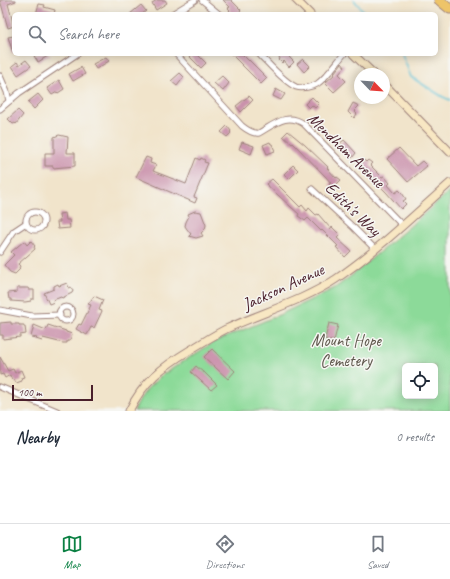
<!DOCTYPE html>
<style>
body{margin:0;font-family:Caveat,sans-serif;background:#f6f6f7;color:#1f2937}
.controls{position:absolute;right:12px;bottom:12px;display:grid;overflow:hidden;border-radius:6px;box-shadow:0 2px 10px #0003}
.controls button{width:36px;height:36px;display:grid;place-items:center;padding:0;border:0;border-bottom:1px solid #e0e1e3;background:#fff;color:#1f2937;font:20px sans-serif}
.compass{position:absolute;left:354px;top:68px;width:36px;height:36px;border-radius:50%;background:#fff;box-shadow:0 2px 10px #0003;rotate:115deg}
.scale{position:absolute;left:12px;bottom:10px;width:81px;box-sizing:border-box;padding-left:4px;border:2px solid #4a1f2b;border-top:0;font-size:11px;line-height:14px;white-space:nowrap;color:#4a1f2b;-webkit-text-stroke:3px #f6f6f2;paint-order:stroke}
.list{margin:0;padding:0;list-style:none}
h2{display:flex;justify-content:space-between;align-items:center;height:52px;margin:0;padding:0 16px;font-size:17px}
h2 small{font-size:13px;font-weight:400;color:#747a83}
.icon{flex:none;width:22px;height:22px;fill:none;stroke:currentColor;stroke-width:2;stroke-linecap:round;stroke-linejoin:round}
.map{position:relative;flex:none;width:450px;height:411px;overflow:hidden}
.search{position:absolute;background:#fff;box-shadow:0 2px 10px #0003;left:12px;right:12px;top:12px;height:44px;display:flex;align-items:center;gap:10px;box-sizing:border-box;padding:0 14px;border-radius:6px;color:#747a83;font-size:15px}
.sheet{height:112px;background:#fff}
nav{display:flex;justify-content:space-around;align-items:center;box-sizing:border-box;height:56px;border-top:1px solid #e0e1e3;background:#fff;font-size:11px;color:#747a83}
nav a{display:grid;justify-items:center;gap:2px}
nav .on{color:#0b8043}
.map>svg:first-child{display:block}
.green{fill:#8cda99;stroke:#6b7c62;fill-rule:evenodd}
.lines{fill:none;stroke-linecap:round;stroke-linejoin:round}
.stream{stroke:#5dc4da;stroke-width:1.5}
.building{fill:#ca92ac}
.street-casing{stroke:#9e827b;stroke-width:7}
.secondary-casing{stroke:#9e827b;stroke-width:9}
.highway-casing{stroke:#9e827b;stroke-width:11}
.street{stroke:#fff;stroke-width:5}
.secondary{stroke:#f8e7c3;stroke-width:7}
.highway{stroke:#eec469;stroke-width:9}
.labels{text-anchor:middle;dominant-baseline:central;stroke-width:3;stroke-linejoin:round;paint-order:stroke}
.street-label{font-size:17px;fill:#4a1f2b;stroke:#f6f6f2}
.park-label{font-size:17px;fill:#5e574c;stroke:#f6f6f2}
</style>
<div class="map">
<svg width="450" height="411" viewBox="0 0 450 411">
<rect width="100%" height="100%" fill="#f6f6f2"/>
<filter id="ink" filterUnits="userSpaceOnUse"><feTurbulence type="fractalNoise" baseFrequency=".025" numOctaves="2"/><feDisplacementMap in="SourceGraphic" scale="8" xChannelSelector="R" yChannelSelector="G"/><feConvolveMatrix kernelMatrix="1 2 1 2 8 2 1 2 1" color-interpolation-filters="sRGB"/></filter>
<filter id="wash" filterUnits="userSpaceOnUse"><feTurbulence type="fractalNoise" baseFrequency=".012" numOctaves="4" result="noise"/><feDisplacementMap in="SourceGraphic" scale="16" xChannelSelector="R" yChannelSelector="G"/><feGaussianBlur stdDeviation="0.9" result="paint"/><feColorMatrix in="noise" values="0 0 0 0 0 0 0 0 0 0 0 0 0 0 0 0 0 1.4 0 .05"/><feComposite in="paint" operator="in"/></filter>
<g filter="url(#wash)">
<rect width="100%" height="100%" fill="#f1e4cb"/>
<path class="green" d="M450 191V411H134L142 396 148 388 162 375 214 342 281 314 335 288 351 276 409 227ZM405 366H435V396H405Z"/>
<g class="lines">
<g class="stream">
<path d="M354 0 366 14"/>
<path d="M402 54 411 77 443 97 450 100"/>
</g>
</g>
<g id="blocks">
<g class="building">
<path d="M0 0H16V1L8 4 14 26 8 28Z"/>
<path d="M157 0H165L167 3 156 10 152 3Z"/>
<path d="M223 0H231L241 10 237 14H232L229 11 230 10 228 8 230 7Z"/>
<path d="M39 4 45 5 44 7 55 10 54 14H36Z"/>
<path d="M141 5 146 11 142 14H130Z"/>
<path d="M14 36V52L13 53 8 37Z"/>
<path d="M38 54H51L38 62 34 56Z"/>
<path d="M187 54H197L206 63 201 68Z"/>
<path d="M231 54H242L249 61V60L267 78 261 84Z"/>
<path d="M282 54H291L289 57 294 62 289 67 284 61 282 63 279 60 280 59 279 57Z"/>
<path d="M106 57 109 61 96 69 93 64Z"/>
<path d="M303 59 310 66 304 72 297 64Z"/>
<path d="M26 60 31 66 18 75 12 66 17 62 19 65Z"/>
<path d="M342 63 345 67 339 74 346 81 334 92 325 83 335 74 334 73Z"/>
<path d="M81 67 85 74 73 81 69 74Z"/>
<path d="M180 73 184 77 177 86 171 81Z"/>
<path d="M222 76 229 83 223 91 214 83Z"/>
<path d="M59 80 64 89 58 93 57 92 52 95 47 88Z"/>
<path d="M276 89 285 94 281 100 273 96Z"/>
<path d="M38 94 43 100 34 109 28 102Z"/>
<path d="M249 96 253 100 241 112 236 106Z"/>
<path d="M312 97 319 104 315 108 312 105 309 108 305 104Z"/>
<path d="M353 103 359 106 355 110 356 111 355 112 357 114 354 118 348 112Z"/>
<path d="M18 110 23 115 16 124 15 123 13 124 8 119Z"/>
<path d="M227 126 231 131 230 132 231 133 227 137 221 132Z"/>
<path d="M288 131 305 145 328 167 327 168 336 178 337 177 341 180 333 188 329 184 331 183 326 177 293 143 292 144 283 136Z"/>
<path d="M59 135 68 137 67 153H75V166L53 168V166H45V153H54V137Z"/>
<path d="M344 140 356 153 352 158 338 145Z"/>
<path d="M242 142 254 146 251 154 239 149Z"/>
<path d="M270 142 271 144H272L275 151 267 154 263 145Z"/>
<path d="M399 148 416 166 422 161 427 166 408 182 387 159Z"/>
<path d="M146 157 151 159 150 163 156 165 153 171 186 184 196 158 200 160 201 158 205 160 204 162 208 163 194 197 197 198 195 203 136 177Z"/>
<path d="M364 160 366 162 368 160 372 163 370 165 382 177 384 176 390 183 388 185 395 193 399 190 402 193 406 199 403 201 406 204 401 209 386 192 379 185 378 186 373 180 375 179 359 165Z"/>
<path d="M293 165 298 170 289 179 284 174Z"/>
<path d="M272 179 300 207 302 205 307 211 309 208 316 215 318 214 331 229 332 227 340 235 337 238 351 251 345 257 336 247 338 246 322 230 321 231 308 218 305 221 301 218 298 216 299 214 291 207 266 184Z"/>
<path d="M195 211 201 212 206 225 205 229 201 233 203 236 196 238 189 236 191 234 187 229 185 226 186 222 189 216 188 214Z"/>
<path d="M65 213 66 220H69L70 228 58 229 57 222H60L59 214Z"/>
<path d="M24 241 27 245 31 241 35 246 34 247 35 249 18 264 20 266 19 268 20 269 15 274 10 272 4 265 14 255 11 252Z"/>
<path d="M67 283 69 288 71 287 73 291 72 293 62 298 61 297 53 300 54 302 49 304 44 293 54 289V286L58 284 59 286Z"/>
<path d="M17 288H28L29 290H34V299H31V301L25 302 11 301V299H9L8 293 17 292Z"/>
<path d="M94 296 103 300 99 310 102 311 94 328 91 327 87 335 76 329 79 324 81 325 91 305 88 304Z"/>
<path d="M11 322V324H19V325H24V327H25L26 334 20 335V337L3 339V335H0V323Z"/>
<path d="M329 323 338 325 334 341 325 339Z"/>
<path d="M34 325 46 330 48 325 66 331V332L72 334 70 341H67V343H63L43 338 42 341 36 339 37 338 31 337Z"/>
<path d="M212 349 235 371 228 379 204 357Z"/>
<path d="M0 357 8 371 13 369 15 373 21 370 24 377 21 378 22 381 16 383 14 379 12 380 10 375 5 378 3 374 0 375Z"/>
<path d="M196 366 203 372H204L217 385 211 390 191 372Z"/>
</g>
</g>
</g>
<g filter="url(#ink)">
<use href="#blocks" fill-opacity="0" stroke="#9e827b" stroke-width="1"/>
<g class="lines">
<g class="street-casing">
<g id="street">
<path d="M202 0 219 14"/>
<path d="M172 14 195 0"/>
<path d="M176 54 242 126C247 130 253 134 259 133 275 124 287 112 304 124L403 226"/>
<path d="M259 54C269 64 284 82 296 87 302 89 312 87 317 84 327 77 336 63 344 54"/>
<path d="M0 76 7 92 9 101"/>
<path d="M0 109 19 93 77 54"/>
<path d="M312 189 354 228 375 249"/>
<circle cx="35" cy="221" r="9"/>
<path d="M0 252 14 231 26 223"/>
<circle cx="66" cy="314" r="7"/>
<path d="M0 310 32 316 60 315"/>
<path d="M0 387 57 411"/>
</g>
</g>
<g class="secondary-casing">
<g id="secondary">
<path d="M296 0 310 14"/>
<path d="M353 54 374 74"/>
<path d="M384 84 450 152"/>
<path d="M129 411C143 382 162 367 190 350 202 343 214 335 226 329 263 312 303 301 336 279 377 251 413 216 450 183"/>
</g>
</g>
<g class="highway-casing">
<path id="highway" d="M439 0 450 9"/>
</g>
<use href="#street" class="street"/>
<use href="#secondary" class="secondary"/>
<use href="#highway" class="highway"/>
</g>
</g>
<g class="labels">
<g class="street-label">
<text transform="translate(346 150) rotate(44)">Mendham Avenue</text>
<text transform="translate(353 209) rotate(44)">Edith's Way</text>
<text transform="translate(283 287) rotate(-25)">Jackson Avenue</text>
</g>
<g class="park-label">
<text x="346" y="340">Mount Hope<tspan x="346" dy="20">Cemetery</tspan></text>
</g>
</g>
</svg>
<div class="controls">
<button><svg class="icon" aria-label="locate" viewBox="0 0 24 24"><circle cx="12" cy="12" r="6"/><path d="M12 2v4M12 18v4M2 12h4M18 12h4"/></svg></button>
</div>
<svg class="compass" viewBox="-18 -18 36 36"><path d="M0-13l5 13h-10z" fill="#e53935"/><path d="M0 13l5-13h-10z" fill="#747a83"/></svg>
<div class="scale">100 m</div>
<div class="search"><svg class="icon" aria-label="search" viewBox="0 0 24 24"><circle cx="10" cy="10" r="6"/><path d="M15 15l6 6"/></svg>Search here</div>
</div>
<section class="sheet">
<h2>Nearby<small>0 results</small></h2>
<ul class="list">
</ul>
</section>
<nav>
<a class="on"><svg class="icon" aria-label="map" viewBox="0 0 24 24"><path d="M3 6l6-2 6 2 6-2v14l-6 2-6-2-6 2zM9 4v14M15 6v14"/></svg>Map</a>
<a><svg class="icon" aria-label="directions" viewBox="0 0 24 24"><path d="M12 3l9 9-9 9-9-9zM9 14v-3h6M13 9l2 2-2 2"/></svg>Directions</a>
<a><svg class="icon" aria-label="saved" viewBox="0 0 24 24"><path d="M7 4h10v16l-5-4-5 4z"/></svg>Saved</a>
</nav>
